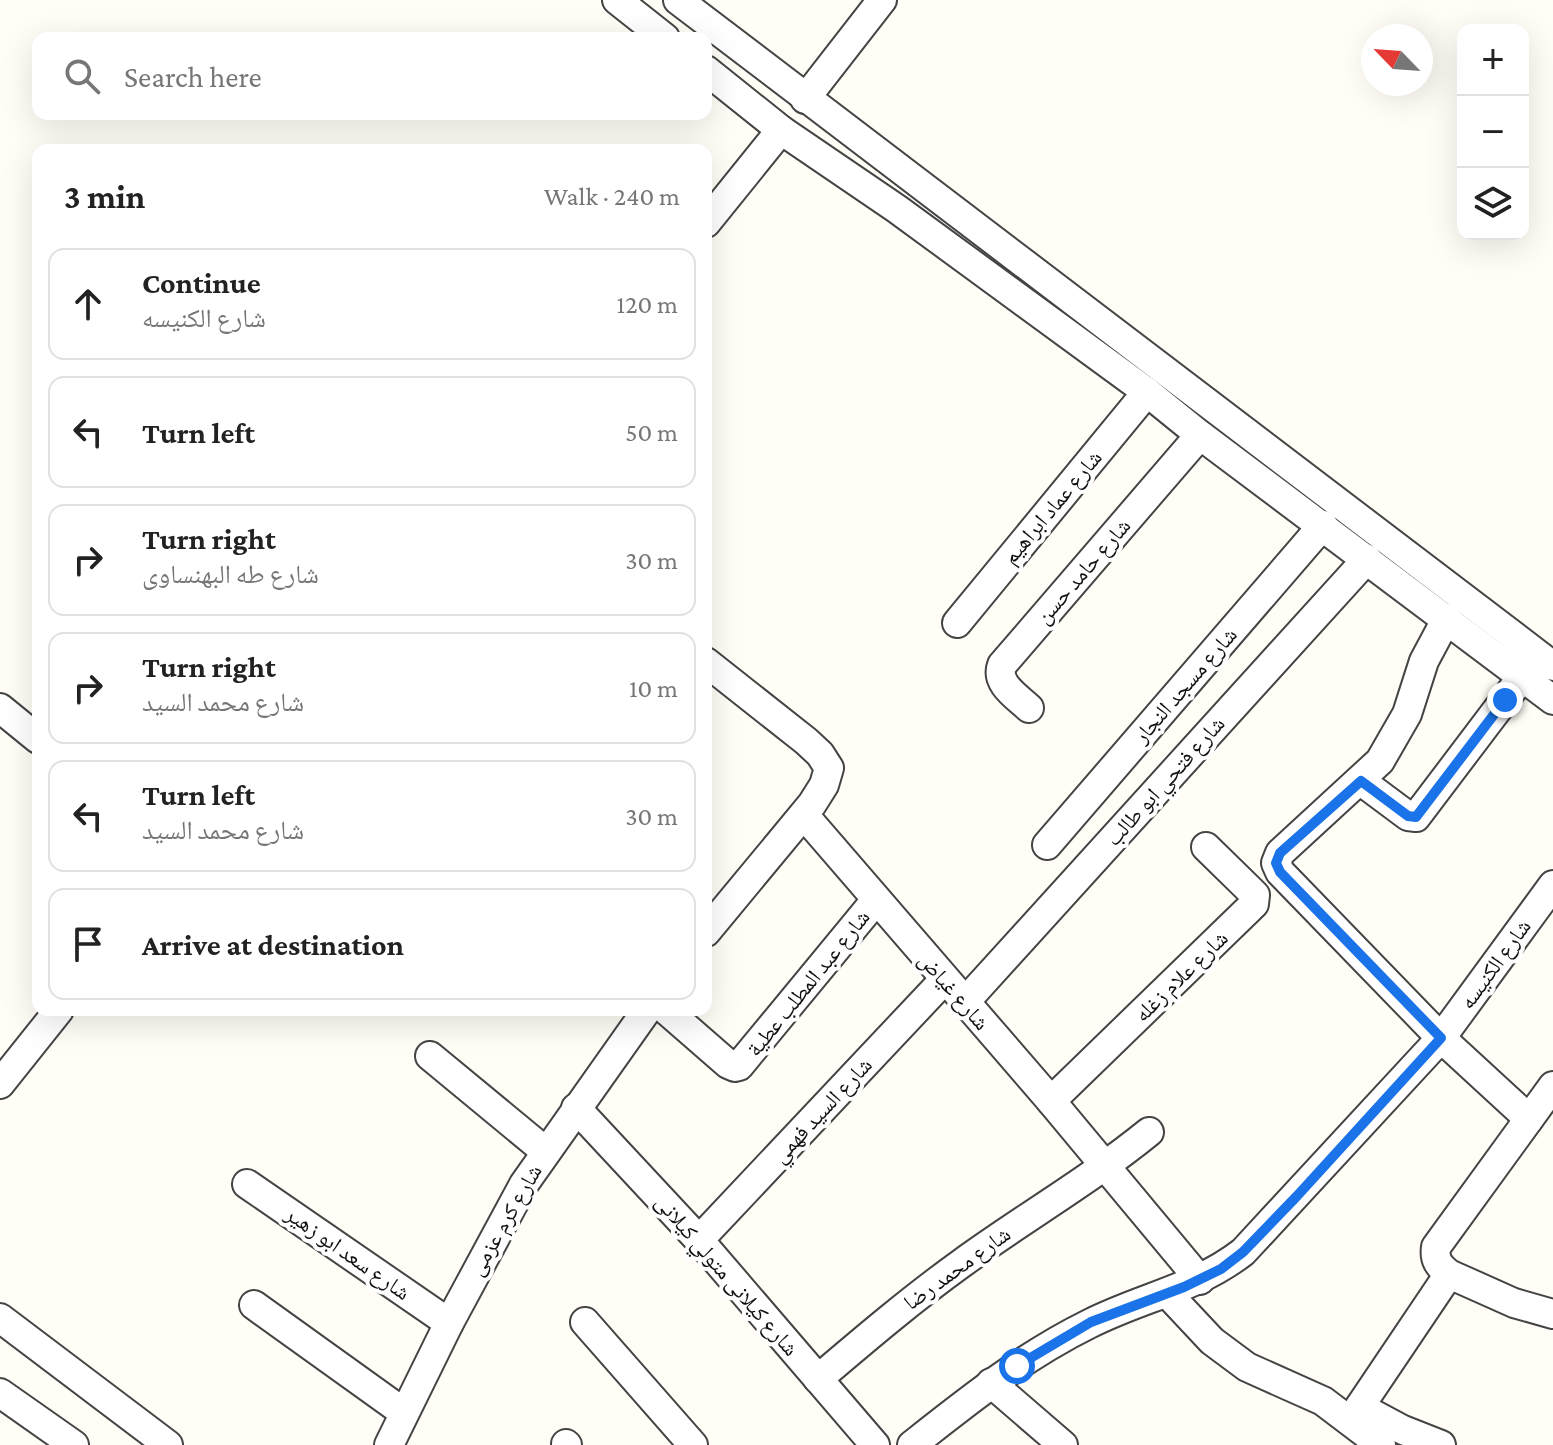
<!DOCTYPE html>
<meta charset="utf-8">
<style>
body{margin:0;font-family:"Crimson Pro","Noto Naskh Arabic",serif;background:#f6f6f6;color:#222}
.controls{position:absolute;right:24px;top:24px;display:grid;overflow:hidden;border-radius:16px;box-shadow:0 8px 32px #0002}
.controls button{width:72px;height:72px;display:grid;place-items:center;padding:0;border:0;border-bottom:2px solid #e0e0e0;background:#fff;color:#222;font:40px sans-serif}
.compass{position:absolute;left:1361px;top:24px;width:72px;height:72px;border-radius:50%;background:#fff;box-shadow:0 8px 32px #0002;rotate:295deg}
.stop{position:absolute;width:24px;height:24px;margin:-18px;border:6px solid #1a73e8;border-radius:50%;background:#fff}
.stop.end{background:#1a73e8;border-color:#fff;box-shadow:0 2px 8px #0008}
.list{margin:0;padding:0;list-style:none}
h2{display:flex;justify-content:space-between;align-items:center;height:104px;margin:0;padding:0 32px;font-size:34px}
h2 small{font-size:26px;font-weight:400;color:#767676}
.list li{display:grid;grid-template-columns:52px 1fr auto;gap:24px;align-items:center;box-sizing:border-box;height:112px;margin:0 16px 16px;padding:0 16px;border:2px solid #e0e0e0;border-radius:16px}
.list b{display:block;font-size:30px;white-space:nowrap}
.list p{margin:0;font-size:26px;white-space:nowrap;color:#767676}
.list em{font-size:26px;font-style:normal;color:#767676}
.icon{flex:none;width:44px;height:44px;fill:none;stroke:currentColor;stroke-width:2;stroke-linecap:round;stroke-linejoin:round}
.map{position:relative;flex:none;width:1553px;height:1445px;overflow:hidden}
.search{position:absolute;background:#fff;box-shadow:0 8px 32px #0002;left:32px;top:32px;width:680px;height:88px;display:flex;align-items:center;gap:20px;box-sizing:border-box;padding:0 28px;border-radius:16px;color:#767676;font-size:30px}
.panel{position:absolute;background:#fff;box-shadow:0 8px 32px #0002;left:32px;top:144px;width:680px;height:872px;border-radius:16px}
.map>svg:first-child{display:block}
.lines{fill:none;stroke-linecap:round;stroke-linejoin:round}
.street-casing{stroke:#444;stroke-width:32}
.street{stroke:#fff;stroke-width:28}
.route{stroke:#1a73e8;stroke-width:10}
.labels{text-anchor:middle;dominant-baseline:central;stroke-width:8;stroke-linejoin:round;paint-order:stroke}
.street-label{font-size:22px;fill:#111;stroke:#fff}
</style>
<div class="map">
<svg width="1553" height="1445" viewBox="0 0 1553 1445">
<rect width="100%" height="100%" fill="#fffdf5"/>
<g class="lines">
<g class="street-casing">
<g id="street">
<path d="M617 0 665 38"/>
<path d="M678 0 1553 666"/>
<path d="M706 70 781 130 897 209 1147 392 1200 435 1553 700"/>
<path d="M805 99 882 0"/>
<path d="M706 223 781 130"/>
<path d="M1447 618 1424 661 1407 714 1380 761 1280 853 1276 863 1280 872 1441 1038 1529 1119"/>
<path d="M957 623 1147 392"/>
<path d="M706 662 806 741 820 754 829 768 824 785 812 804 706 932"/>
<path d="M0 708 38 739"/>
<path d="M1029 708C1016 696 995 683 1002 665L1200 435"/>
<path d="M1361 781 1408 816 1416 817 1522 677"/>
<path d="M804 815 1051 1101 1200 1280"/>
<path d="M1047 845 1323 525"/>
<path d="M964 1003 1367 559"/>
<path d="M666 1010 728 1064 735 1067 739 1066 876 900"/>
<path d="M430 1056 545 1151"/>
<path d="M0 1084 59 1010"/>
<path d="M1553 1086 1436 1247C1434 1260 1439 1266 1449 1274L1514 1303 1553 1314"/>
<path d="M1051 1101 1254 904 1255 895 1251 891 1206 847"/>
<path d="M576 1108 699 1240 875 1445"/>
<path d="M247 1184 449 1323"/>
<path d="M699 1240 944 980"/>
<path d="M1167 1293 1212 1341 1247 1367 1323 1401 1381 1445"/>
<path d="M254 1305 403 1412"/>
<path d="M0 1318 168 1445"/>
<path d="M585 1322 693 1445"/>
<path d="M818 1379C865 1339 912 1299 962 1263 1024 1218 1090 1180 1149 1132"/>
<path d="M991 1383 1063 1445"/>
<path d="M0 1393 74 1445"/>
<path d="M1360 1407 1403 1430 1441 1445"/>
<path d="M1350 1421 1449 1274"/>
<path d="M566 1444 567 1445"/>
<path d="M389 1445 449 1323 524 1184 647 1010"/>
<path d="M912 1445C969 1400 1024 1356 1089 1324 1142 1297 1195 1289 1243 1252L1441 1038 1553 885"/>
</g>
</g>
<use href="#street" class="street"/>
</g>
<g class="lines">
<path class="route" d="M1017 1366 1091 1322 1184 1287 1221 1269 1243 1252 1297 1196 1441 1038 1280 872 1276 863 1280 853 1361 781 1408 816 1416 817 1505 700"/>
</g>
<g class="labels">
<g class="street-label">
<text transform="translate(1052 507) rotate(-50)">شارع عماد ابراهيم</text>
<text transform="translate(1083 571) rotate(-49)">شارع حامد حسن</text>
<text transform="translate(1185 685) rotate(-49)">شارع مسجد النجار</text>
<text transform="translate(1165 781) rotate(-48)">شارع فتحي ابو طالب</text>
<text transform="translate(1495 964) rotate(-54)">شارع الكنيسه</text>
<text transform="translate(1181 976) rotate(-44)">شارع علام زغله</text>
<text transform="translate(808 983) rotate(-51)">شارع عبد المطلب عطية</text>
<text transform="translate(954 991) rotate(49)">شارع غياض</text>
<text transform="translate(822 1110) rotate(-47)">شارع السيد فهمي</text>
<text transform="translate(505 1220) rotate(-60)">شارع كرم عزمى</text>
<text transform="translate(348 1253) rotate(35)">شارع سعد ابو زهير</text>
<text transform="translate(957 1268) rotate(-36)">شارع محمد رضا</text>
<text transform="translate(727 1275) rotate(49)">شارع كيلانى متولي كيلانى</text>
</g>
</g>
</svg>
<div class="controls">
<button>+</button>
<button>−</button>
<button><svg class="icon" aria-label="layers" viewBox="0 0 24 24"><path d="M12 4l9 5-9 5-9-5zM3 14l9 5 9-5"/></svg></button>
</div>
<svg class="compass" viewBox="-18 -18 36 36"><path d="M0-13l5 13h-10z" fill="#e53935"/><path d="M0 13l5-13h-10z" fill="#767676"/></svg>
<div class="stop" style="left:1017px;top:1366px"></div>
<div class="stop end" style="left:1505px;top:700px"></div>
<div class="search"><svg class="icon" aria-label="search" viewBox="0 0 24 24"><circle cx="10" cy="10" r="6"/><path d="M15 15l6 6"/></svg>Search here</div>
<section class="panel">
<h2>3 min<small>Walk · 240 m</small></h2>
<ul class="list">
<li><svg class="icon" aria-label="ahead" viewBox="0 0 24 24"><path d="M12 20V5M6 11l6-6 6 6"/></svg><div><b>Continue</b><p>شارع الكنيسه</p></div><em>120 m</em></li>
<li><svg class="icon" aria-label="left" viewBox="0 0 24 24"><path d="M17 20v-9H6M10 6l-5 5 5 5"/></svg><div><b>Turn left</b></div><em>50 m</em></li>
<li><svg class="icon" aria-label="right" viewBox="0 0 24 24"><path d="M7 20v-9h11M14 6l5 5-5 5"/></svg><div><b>Turn right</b><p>شارع طه البهنساوى</p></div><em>30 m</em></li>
<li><svg class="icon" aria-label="right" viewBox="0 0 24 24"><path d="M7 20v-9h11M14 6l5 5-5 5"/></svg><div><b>Turn right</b><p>شارع محمد السيد</p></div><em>10 m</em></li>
<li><svg class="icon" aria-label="left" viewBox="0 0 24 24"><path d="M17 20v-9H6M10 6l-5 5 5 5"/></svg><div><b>Turn left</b><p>شارع محمد السيد</p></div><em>30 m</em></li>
<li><svg class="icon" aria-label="arrive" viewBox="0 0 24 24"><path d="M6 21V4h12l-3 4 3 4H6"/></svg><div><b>Arrive at destination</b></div></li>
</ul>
</section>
</div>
